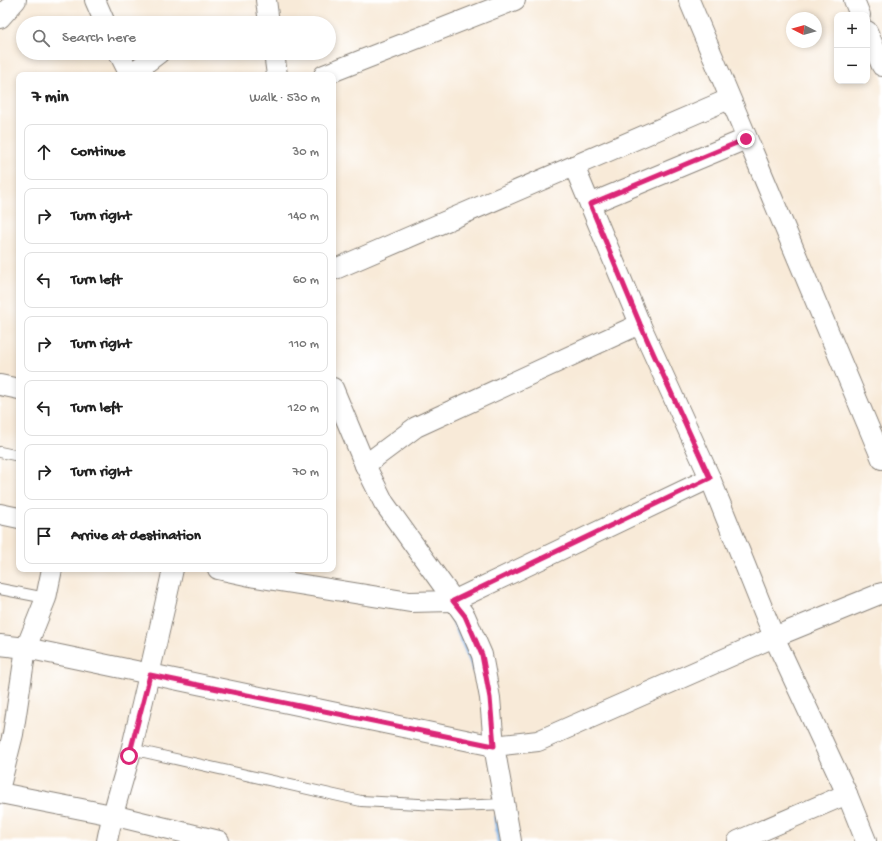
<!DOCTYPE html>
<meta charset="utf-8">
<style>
body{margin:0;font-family:"Gochi Hand",sans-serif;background:#f6f6f6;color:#222}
.controls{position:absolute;right:12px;top:12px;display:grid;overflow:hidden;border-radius:8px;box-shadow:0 2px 6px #0003}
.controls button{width:36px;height:36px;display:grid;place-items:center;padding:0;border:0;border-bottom:1px solid #e0e0e0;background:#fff;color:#222;font:20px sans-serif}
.compass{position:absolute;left:786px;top:12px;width:36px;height:36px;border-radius:50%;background:#fff;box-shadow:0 2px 6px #0003;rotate:276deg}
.stop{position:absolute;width:12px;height:12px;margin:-9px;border:3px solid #db2777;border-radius:50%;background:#fff}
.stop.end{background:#db2777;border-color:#fff;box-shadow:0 1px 4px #0008}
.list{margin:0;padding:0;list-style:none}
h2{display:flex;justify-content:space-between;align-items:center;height:52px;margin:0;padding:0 16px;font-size:17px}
h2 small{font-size:13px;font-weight:400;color:#767676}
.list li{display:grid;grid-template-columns:26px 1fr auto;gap:12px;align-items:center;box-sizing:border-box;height:56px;margin:0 8px 8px;padding:0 8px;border:1px solid #e0e0e0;border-radius:8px}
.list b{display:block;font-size:15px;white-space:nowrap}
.list em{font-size:13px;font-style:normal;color:#767676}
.icon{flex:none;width:22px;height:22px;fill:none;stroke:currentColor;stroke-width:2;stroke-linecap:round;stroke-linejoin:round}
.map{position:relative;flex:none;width:882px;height:841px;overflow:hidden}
.search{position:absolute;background:#fff;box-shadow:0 2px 6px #0003;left:16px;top:16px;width:320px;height:44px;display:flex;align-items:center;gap:10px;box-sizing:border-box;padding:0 14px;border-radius:22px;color:#767676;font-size:15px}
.panel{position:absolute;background:#fff;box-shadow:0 2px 6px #0003;left:16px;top:72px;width:320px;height:500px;border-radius:8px}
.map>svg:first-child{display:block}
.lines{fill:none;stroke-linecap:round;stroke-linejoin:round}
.stream{stroke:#76afe6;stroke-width:5}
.lane-casing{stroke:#8a837a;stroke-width:12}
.street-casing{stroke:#8a837a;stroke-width:22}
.lane{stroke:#fff;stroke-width:10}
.street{stroke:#fff;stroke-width:20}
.route{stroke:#db2777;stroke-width:5}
</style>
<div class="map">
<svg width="882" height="841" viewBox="0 0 882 841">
<rect width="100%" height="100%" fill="#fff"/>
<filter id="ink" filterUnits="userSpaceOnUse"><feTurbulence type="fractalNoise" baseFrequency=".025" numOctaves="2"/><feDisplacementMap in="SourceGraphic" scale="8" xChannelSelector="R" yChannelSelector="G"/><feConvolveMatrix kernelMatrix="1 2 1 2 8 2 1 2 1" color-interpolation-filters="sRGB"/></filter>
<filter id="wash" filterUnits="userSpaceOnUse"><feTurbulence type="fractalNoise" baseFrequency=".012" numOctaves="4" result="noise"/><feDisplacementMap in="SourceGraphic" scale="16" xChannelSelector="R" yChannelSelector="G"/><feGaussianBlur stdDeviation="0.9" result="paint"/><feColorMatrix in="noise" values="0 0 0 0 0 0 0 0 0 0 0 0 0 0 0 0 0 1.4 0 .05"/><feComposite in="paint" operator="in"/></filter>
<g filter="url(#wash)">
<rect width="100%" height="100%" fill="#f8ead8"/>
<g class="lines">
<g class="stream">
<path d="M451 614 477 675"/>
<path d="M496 818 499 841"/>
</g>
</g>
</g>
<g filter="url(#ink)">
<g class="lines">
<g class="lane-casing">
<g id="lane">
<path d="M0 452 19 456"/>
<path d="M0 589 46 598"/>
<path d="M131 749 361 801 457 806 505 804"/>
</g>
</g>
<g class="street-casing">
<g id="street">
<path d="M95 0 105 23"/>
<path d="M266 0 269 23"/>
<path d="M689 0 882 459"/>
<path d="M854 0 860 15"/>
<path d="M0 18 16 0"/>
<path d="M867 31 882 66"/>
<path d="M119 53 130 75"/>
<path d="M274 53 277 75"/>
<path d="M130 75 159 53"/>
<path d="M324 75 515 0"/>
<path d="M574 166 640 324 710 478 774 637 847 794 866 841"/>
<path d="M590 204 746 139"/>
<path d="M333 270 729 99"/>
<path d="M0 385 19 389"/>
<path d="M333 388 365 465 384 503 465 616 482 655 490 698 494 746 511 841"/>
<path d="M365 465 416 427 640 324"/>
<path d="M0 514 19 518"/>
<path d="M218 569 255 577 410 602 453 601 710 478"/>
<path d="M0 645 26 648 494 746 538 741 774 637 882 593"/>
<path d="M0 786 13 734 26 648 46 598 52 569"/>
<path d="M0 793 112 815 219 841"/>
<path d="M107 841C113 809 124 778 132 747 146 688 160 628 173 569"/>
<path d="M738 841 847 794"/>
</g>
</g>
<use href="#lane" class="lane"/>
<use href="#street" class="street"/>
</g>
</g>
<g class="lines" filter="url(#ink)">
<path class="route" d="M129 756 150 675 494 746 490 698 482 655 465 616 453 601 710 478 640 324 590 204 746 139"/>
</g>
</svg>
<div class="controls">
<button>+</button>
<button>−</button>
</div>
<svg class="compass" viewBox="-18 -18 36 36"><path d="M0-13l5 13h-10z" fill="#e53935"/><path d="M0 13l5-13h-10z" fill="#767676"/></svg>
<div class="stop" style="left:129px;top:756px"></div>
<div class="stop end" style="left:746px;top:139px"></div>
<div class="search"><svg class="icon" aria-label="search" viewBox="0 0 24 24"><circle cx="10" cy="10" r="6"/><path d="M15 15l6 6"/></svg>Search here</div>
<section class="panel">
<h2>7 min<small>Walk · 530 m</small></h2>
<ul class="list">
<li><svg class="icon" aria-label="ahead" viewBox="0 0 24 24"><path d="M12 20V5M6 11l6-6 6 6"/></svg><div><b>Continue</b></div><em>30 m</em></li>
<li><svg class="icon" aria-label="right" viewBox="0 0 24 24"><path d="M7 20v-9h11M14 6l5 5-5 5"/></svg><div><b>Turn right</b></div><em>140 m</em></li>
<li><svg class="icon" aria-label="left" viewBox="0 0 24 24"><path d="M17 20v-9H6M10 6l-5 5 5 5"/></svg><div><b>Turn left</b></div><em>60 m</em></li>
<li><svg class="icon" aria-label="right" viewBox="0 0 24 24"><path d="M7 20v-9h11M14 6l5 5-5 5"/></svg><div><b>Turn right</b></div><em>110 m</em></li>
<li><svg class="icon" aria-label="left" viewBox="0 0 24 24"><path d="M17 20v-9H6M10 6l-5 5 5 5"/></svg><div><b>Turn left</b></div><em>120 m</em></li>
<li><svg class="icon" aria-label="right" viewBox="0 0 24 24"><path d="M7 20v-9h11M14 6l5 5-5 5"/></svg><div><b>Turn right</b></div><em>70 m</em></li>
<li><svg class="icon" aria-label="arrive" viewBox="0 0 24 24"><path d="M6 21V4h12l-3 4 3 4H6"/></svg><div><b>Arrive at destination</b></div></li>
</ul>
</section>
</div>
